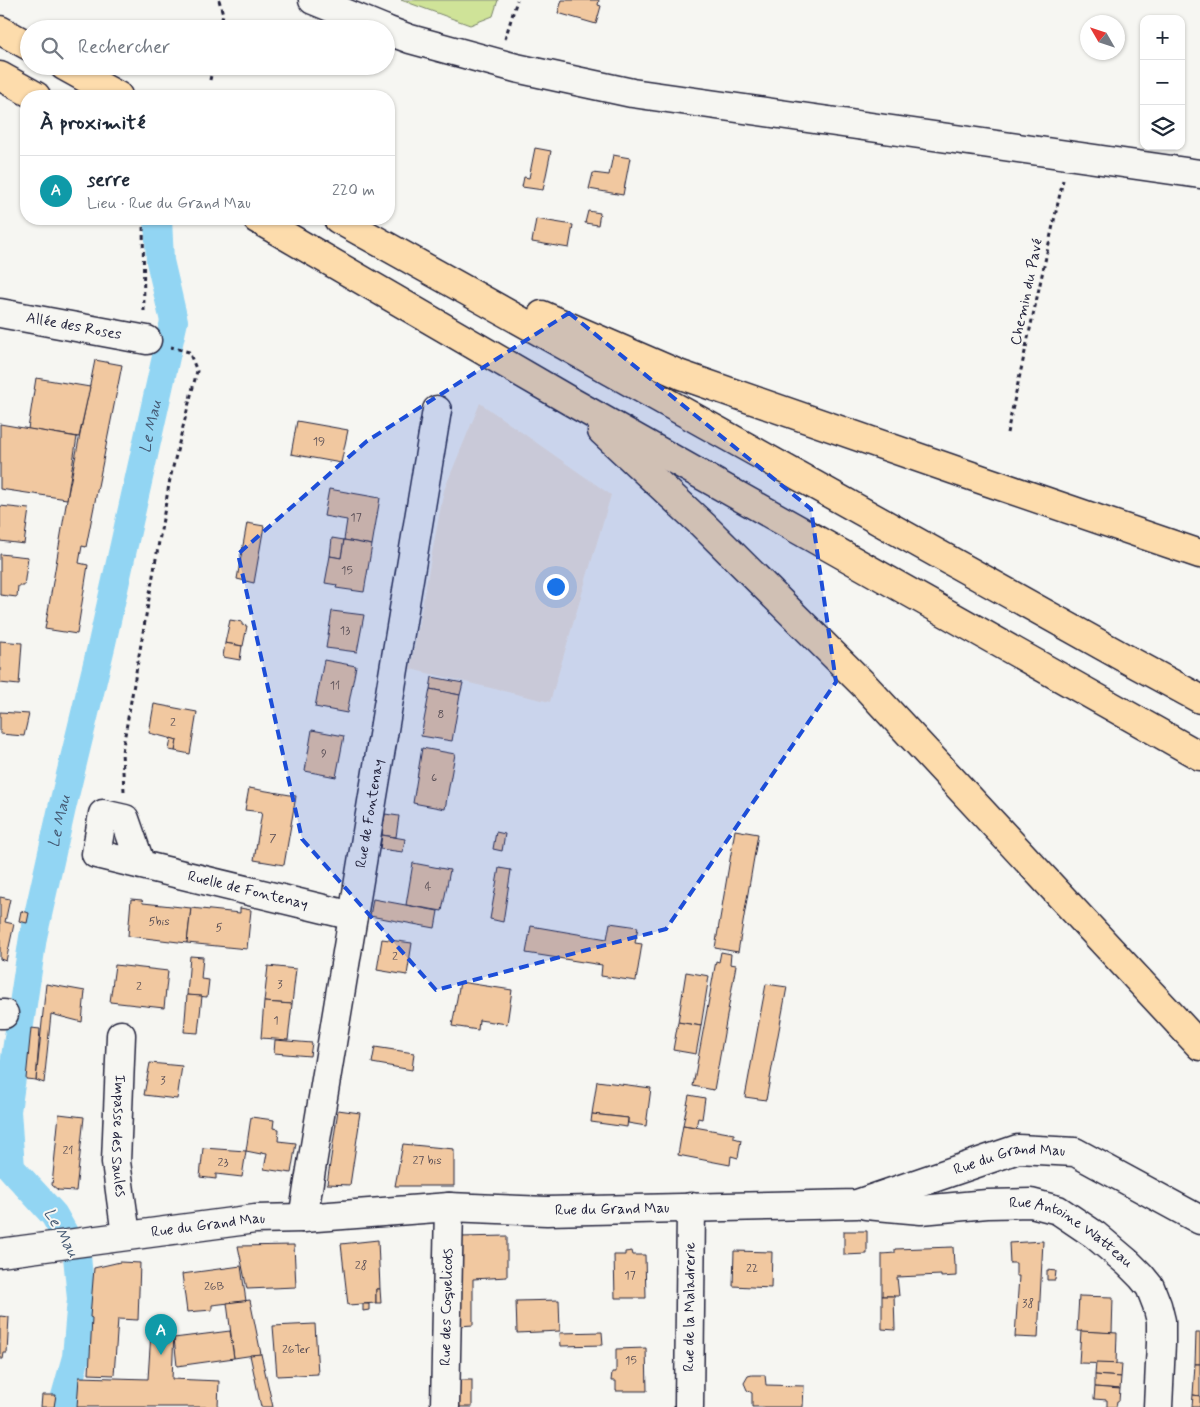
<!DOCTYPE html>
<html lang="fr">
<meta charset="utf-8">
<style>
body{margin:0;font-family:Mynerve,sans-serif;background:#f2f2f3;color:#1f2937}
.controls{position:absolute;right:15px;top:15px;display:grid;overflow:hidden;border-radius:10px;box-shadow:0 1px 4px #0004}
.controls button{width:45px;height:45px;display:grid;place-items:center;padding:0;border:0;border-bottom:1px solid #e0e1e3;background:#fff;color:#1f2937;font:25px sans-serif}
.compass{position:absolute;left:1080px;top:15px;width:45px;height:45px;border-radius:50%;background:#fff;box-shadow:0 1px 4px #0004;rotate:309deg}
.you{position:absolute;left:555px;top:586px;width:18px;height:18px;margin:-12px;border:4px solid #fff;border-radius:50%;background:#1a73e8;box-shadow:0 0 0 8px #1a73e833}
.badge{display:grid;place-items:center;width:32px;height:32px;border-radius:50%;background:#b45309;color:#fff;font-size:16px;font-weight:700}
.pin{position:absolute;translate:-50% -41px;filter:drop-shadow(0 1px 2px #0008)}
.pin::after{content:'';position:absolute;top:26px;width:18px;height:15px;background:inherit;clip-path:polygon(0 0,100% 0,50% 100%)}
.list{margin:0;padding:0;list-style:none}
h2{display:flex;justify-content:space-between;align-items:center;height:65px;margin:0;padding:0 20px;font-size:21px}
h2 small{font-size:16px;font-weight:400;color:#747a83}
.list li{display:grid;grid-template-columns:32px 1fr auto;gap:15px;align-items:center;box-sizing:border-box;height:70px;padding:0 20px;border-top:1px solid #e0e1e3}
.list b{display:block;font-size:19px;white-space:nowrap}
.list p{margin:0;font-size:16px;white-space:nowrap;color:#747a83}
.list em{font-size:16px;font-style:normal;color:#747a83}
.icon{flex:none;width:28px;height:28px;fill:none;stroke:currentColor;stroke-width:2;stroke-linecap:round;stroke-linejoin:round}
.map{position:relative;flex:none;width:1200px;height:1407px;overflow:hidden}
.search{position:absolute;background:#fff;box-shadow:0 1px 4px #0004;left:20px;top:20px;width:375px;height:55px;display:flex;align-items:center;gap:12px;box-sizing:border-box;padding:0 18px;border-radius:28px;color:#747a83;font-size:19px}
.panel{position:absolute;background:#fff;box-shadow:0 1px 4px #0004;left:20px;top:90px;width:375px;height:135px;border-radius:20px}
.map>svg:first-child{display:block}
.built{fill:#f4e8d9}
.green{fill:#cfe398;stroke:#78826a}
.lines{fill:none;stroke-linecap:round;stroke-linejoin:round}
.canal{stroke:#92d5f3;stroke-width:28}
.building{fill:#f1c8a0;stroke:#22223b}
.minor-casing{stroke:#22223b;stroke-width:31}
.major-casing{stroke:#22223b;stroke-width:31}
.path{stroke:#22223b;stroke-width:3;stroke-dasharray:4 4;stroke-linecap:butt}
.minor{stroke:#f6f6f2;stroke-width:28}
.major{stroke:#fddcac;stroke-width:28}
.marked{fill:#1d4ed8;fill-opacity:0.2;stroke:#1d4ed8;stroke-width:4;stroke-dasharray:10 6;stroke-linejoin:round}
.labels{text-anchor:middle;dominant-baseline:central;stroke-width:4;stroke-linejoin:round;paint-order:stroke}
.number-label{font-size:12px;fill:#564c54}
.street-label{font-size:15px;fill:#22223b;stroke:#f6f6f2}
.water-label{font-size:16px;font-style:italic;fill:#445872;stroke:#f6f6f2}
</style>
<div class="map">
<svg width="1200" height="1407" viewBox="0 0 1200 1407">
<rect width="100%" height="100%" fill="#f6f6f2"/>
<filter id="ink" filterUnits="userSpaceOnUse"><feTurbulence type="fractalNoise" baseFrequency=".02" numOctaves="2"/><feDisplacementMap in="SourceGraphic" scale="10" xChannelSelector="R" yChannelSelector="G"/><feConvolveMatrix kernelMatrix="1 2 1 2 8 2 1 2 1" color-interpolation-filters="sRGB"/></filter>
<g filter="url(#ink)">
<path class="built" d="M480 403 611 495 550 702 410 669 444 490Z"/>
<path class="green" d="M401 0H498L493 16 470 25Z"/>
<g class="lines">
<path class="canal" id="s1" d="M62 1407 76 1357 81 1299 77 1256 54 1215 11 1168 7 1111 33 937 62 808 102 643 174 321 160 261 158 219"/>
</g>
<g class="building">
<path d="M562 0H599L598 5 601 6 596 24 558 13Z"/>
<path d="M535 148 551 151 543 190 522 187 524 177 529 178Z"/>
<path d="M613 155 630 158 623 195 589 189 593 173 609 175Z"/>
<path d="M588 211 600 213 598 225 585 223Z"/>
<path d="M536 219 573 225 569 248 532 242Z"/>
<path d="M95 360 122 365 86 547 82 546 79 563 88 565 77 634 45 629 67 499Z"/>
<path d="M36 378 90 387 79 437 28 429Z"/>
<path d="M297 421 348 430 341 463 291 454Z"/>
<path d="M0 424 77 437 67 499 0 489Z"/>
<path d="M329 489 380 498 372 545 344 540 347 520 324 516Z"/>
<path d="M0 506 29 509 24 544 0 541Z"/>
<path d="M247 523 264 526 254 583 237 579Z"/>
<path d="M332 538 344 540 341 558 330 556Z"/>
<path d="M344 540 372 545 364 592 336 588 337 585 325 583 330 556 341 558Z"/>
<path d="M0 554 28 557 24 586H18L17 597 0 595Z"/>
<path d="M332 611 364 615 357 652 326 648Z"/>
<path d="M230 620 242 622V625L247 626 243 646 225 643Z"/>
<path d="M0 641 22 643 19 685 0 683Z"/>
<path d="M225 643 242 646 240 660 223 657Z"/>
<path d="M324 660 356 666 347 713 315 707Z"/>
<path d="M432 677 463 683 460 695 430 689Z"/>
<path d="M430 689 460 695 452 741 421 736Z"/>
<path d="M154 704 197 712 190 754 175 751 177 740 149 733Z"/>
<path d="M0 712 29 714 24 736 0 734Z"/>
<path d="M312 730 344 736 336 777 305 771Z"/>
<path d="M171 738 177 740 175 751 169 750Z"/>
<path d="M422 748 455 754 445 809 413 803Z"/>
<path d="M249 788 296 796 284 865 254 860 262 812 245 810Z"/>
<path d="M385 814 399 816 396 837 382 835Z"/>
<path d="M735 830 758 834 738 952 715 948Z"/>
<path d="M496 832 505 834 502 851 493 849Z"/>
<path d="M382 835 405 839 403 852 380 849Z"/>
<path d="M413 863 450 870 442 911 406 905Z"/>
<path d="M499 868 511 870 503 922 490 919Z"/>
<path d="M0 897 10 899 5 922 14 924 6 961 0 959Z"/>
<path d="M131 899 142 900 143 903 191 908 187 943 128 936Z"/>
<path d="M373 899 438 911 435 928 370 916Z"/>
<path d="M191 908 240 913V908L251 910 247 949 187 943Z"/>
<path d="M21 911 29 913 27 923 19 921Z"/>
<path d="M610 923 638 927 635 943 642 944 636 981 601 976 602 965 526 953 531 926 607 939Z"/>
<path d="M382 939 412 943 407 975 377 970Z"/>
<path d="M721 952 731 954 730 964 736 965 714 1090 693 1086 716 961 719 962Z"/>
<path d="M190 956 203 957 201 979 209 980 207 997 187 995Z"/>
<path d="M115 965 168 971 164 1008 110 1002Z"/>
<path d="M268 966 296 969 292 1004 264 1002Z"/>
<path d="M686 972 709 976 701 1026 678 1022Z"/>
<path d="M460 982 512 990 507 1024 479 1020 478 1030 452 1026Z"/>
<path d="M46 984 85 991 82 1022 51 1014 44 1083 36 1080Z"/>
<path d="M766 984 787 987 766 1100 745 1097Z"/>
<path d="M187 995 202 996 198 1033 184 1032Z"/>
<path d="M264 1002 292 1004 288 1040 261 1038Z"/>
<path d="M678 1022 701 1026 696 1054 673 1050Z"/>
<path d="M31 1028 40 1029 36 1080 26 1079Z"/>
<path d="M275 1040 312 1043 310 1056 274 1053Z"/>
<path d="M375 1047 414 1053 412 1070 372 1063Z"/>
<path d="M150 1063 182 1066 177 1099 144 1095Z"/>
<path d="M597 1081 651 1088 646 1126 628 1123V1118L592 1114Z"/>
<path d="M689 1095 705 1098 702 1119 698 1118 696 1127 683 1125Z"/>
<path d="M338 1110 360 1113 358 1125H359L350 1185 327 1184Z"/>
<path d="M59 1114 84 1117 76 1191 58 1190 52 1185Z"/>
<path d="M592 1114 628 1118 627 1127 591 1122Z"/>
<path d="M251 1117 274 1120 273 1128 279 1129 278 1141 296 1143 291 1173 264 1169 267 1153 261 1152V1154L246 1151Z"/>
<path d="M683 1125 734 1134V1138L741 1140 738 1158 731 1156 730 1165 678 1155Z"/>
<path d="M403 1144 454 1149V1186H395Z"/>
<path d="M203 1148 246 1151 242 1177 216 1174V1179L200 1177Z"/>
<path d="M844 1231H867V1254L844 1255Z"/>
<path d="M507 1236V1277L473 1279V1325L459 1326 460 1237Z"/>
<path d="M378 1240 380 1289H376V1303L348 1305 341 1244Z"/>
<path d="M1043 1241 1038 1338 1015 1337 1019 1276H1016V1263H1010L1009 1243Z"/>
<path d="M294 1245 296 1287 247 1289 238 1246Z"/>
<path d="M953 1247 954 1265H956V1276L941 1277V1275L897 1277 899 1296H882V1254L895 1253V1249Z"/>
<path d="M632 1251 633 1255H645L646 1298H615L614 1255H625V1252Z"/>
<path d="M734 1251 772 1252 771 1288 733 1286Z"/>
<path d="M120 1262 140 1263 138 1320 118 1319 114 1375 89 1374 92 1318 90 1317 94 1268Z"/>
<path d="M241 1266 246 1301 212 1305V1310L187 1312 182 1274Z"/>
<path d="M1047 1270 1056 1271 1055 1280H1047Z"/>
<path d="M376 1289H380L381 1303H376Z"/>
<path d="M882 1296H894L895 1330 882 1329Z"/>
<path d="M1079 1296 1113 1297 1112 1333 1077 1331Z"/>
<path d="M250 1300 261 1354 234 1358 227 1303Z"/>
<path d="M559 1300 560 1331 517 1333 516 1301Z"/>
<path d="M363 1304H369V1310L363 1311Z"/>
<path d="M0 1316 9 1317 7 1353H4L3 1359H0Z"/>
<path d="M315 1324 318 1374 277 1376 273 1326Z"/>
<path d="M230 1331 234 1358 177 1366 174 1338Z"/>
<path d="M1081 1331 1117 1333 1116 1364 1079 1363Z"/>
<path d="M151 1332H174L172 1379 219 1381 218 1407H77L79 1377 148 1379Z"/>
<path d="M602 1332 603 1345 561 1346 560 1333Z"/>
<path d="M1196 1333H1200V1364H1195Z"/>
<path d="M646 1348 647 1391H616V1381H611L612 1372H616V1349Z"/>
<path d="M261 1354 273 1407H261L250 1355Z"/>
<path d="M1096 1363 1122 1364 1121 1377 1095 1375Z"/>
<path d="M1195 1364H1200V1396L1193 1395Z"/>
<path d="M752 1375H765L766 1385 804 1386 803 1407H752V1393L747 1390 744 1383 748 1376Z"/>
<path d="M1095 1375 1121 1377 1120 1389 1095 1387Z"/>
<rect x="458" y="1380" width="14" height="27"/>
<path d="M1095 1387 1120 1389 1119 1401H1117L1116 1407H1107V1400L1094 1399Z"/>
<path d="M42 1395H56L54 1407H41Z"/>
<path d="M1193 1395 1200 1396V1407H1192Z"/>
</g>
<g class="lines">
<g class="minor-casing">
<g id="minor">
<path d="M313 0 384 29"/>
<path d="M386 30 410 39 516 68 632 93 1200 174"/>
<path id="s2" d="M0 313 147 340"/>
<path id="s3" d="M141 865 125 819 103 814 96 854 353 916"/>
<path d="M0 1014H4"/>
<path id="s4" d="M121 1035 116 1162 126 1235"/>
<path id="s5" d="M866 1205 921 1210 987 1204 1031 1203 1058 1210 1095 1235 1128 1263 1141 1276 1150 1287 1157 1305 1161 1321V1343L1158 1407"/>
<path id="s6" d="M303 1218 437 410"/>
<path id="s7" d="M0 1253 255 1219 303 1218 449 1207 547 1211 857 1204 1018 1149 1075 1152 1200 1220"/>
<path id="s8" d="M445 1407 449 1207"/>
<path id="s9" d="M689 1407 691 1207"/>
</g>
</g>
<g class="major-casing">
<g id="major">
<path d="M0 30 29 46"/>
<path d="M64 66 118 96"/>
<path d="M0 76 36 96"/>
<path d="M257 219 570 401 1200 756"/>
<path d="M338 219 1121 656 1200 699"/>
<path d="M542 315 681 375 986 481 1200 554"/>
<path d="M602 431 703 525 865 686 1200 1046"/>
</g>
</g>
<g class="path">
<path d="M219 0 223 14 220 29"/>
<path d="M505 39 517 0"/>
<path d="M210 80 213 66"/>
<path d="M143 219 144 312"/>
<path d="M1007 433 1063 180"/>
<path d="M124 791 122 752 170 479 197 371 189 352 171 347"/>
</g>
<use href="#minor" class="minor"/>
<use href="#major" class="major"/>
</g>
</g>
<path class="marked" d="M569 313 811 509 836 682 666 929 436 990 302 839 238 554 367 441Z"/>
<g class="labels">
<g class="number-label">
<text x="319" y="442">19</text>
<text x="356" y="518">17</text>
<text x="347" y="571">15</text>
<text x="345" y="631">13</text>
<text x="335" y="686">11</text>
<text x="441" y="715">8</text>
<text x="173" y="723">2</text>
<text x="324" y="754">9</text>
<text x="434" y="778">6</text>
<text x="273" y="839">7</text>
<text x="428" y="887">4</text>
<text x="159" y="922">5bis</text>
<text x="219" y="928">5</text>
<text x="395" y="957">2</text>
<text x="280" y="985">3</text>
<text x="139" y="987">2</text>
<text x="276" y="1021">1</text>
<text x="163" y="1081">3</text>
<text x="68" y="1151">21</text>
<text x="427" y="1161">27 bis</text>
<text x="223" y="1163">23</text>
<text x="361" y="1266">28</text>
<text x="752" y="1269">22</text>
<text x="630" y="1276">17</text>
<text x="214" y="1287">26B</text>
<text x="1028" y="1304">38</text>
<text x="296" y="1350">26Ter</text>
<text x="631" y="1361">15</text>
</g>
<g class="street-label">
<text transform="translate(1027 292) rotate(-78)">Chemin du Pavé</text>
<text stroke="none"><textPath href="#s2" startOffset="75">Allée des Roses</textPath></text>
<text stroke="none"><textPath href="#s6" startOffset="410">Rue de Fontenay</textPath></text>
<text stroke="none"><textPath href="#s3" startOffset="268">Ruelle de Fontenay</textPath></text>
<text stroke="none"><textPath href="#s4" startOffset="101">Impasse des Saules</textPath></text>
<text stroke="none"><textPath href="#s7" startOffset="1020">Rue du Grand Mau</textPath></text>
<text stroke="none"><textPath href="#s7" startOffset="615">Rue du Grand Mau</textPath></text>
<text stroke="none"><textPath href="#s7" startOffset="210">Rue du Grand Mau</textPath></text>
<text stroke="none"><textPath href="#s5" startOffset="214">Rue Antoine Watteau</textPath></text>
<text stroke="none"><textPath href="#s8" startOffset="100">Rue des Coquelicots</textPath></text>
<text stroke="none"><textPath href="#s9" startOffset="100">Rue de la Maladrerie</textPath></text>
</g>
<g class="water-label">
<text stroke="none"><textPath href="#s1" startOffset="1021">Le Mau</textPath></text>
<text stroke="none"><textPath href="#s1" startOffset="616">Le Mau</textPath></text>
<text transform="translate(61 1233) rotate(60)">Le Mau</text>
</g>
</g>
</svg>
<div class="controls">
<button>+</button>
<button>−</button>
<button><svg class="icon" aria-label="layers" viewBox="0 0 24 24"><path d="M12 4l9 5-9 5-9-5zM3 14l9 5 9-5"/></svg></button>
</div>
<svg class="compass" viewBox="-18 -18 36 36"><path d="M0-13l5 13h-10z" fill="#e53935"/><path d="M0 13l5-13h-10z" fill="#747a83"/></svg>
<div class="you"></div>
<div class="pin badge" style="left:161px;top:1355px;background:#0f9aa8">A</div>
<div class="search"><svg class="icon" aria-label="search" viewBox="0 0 24 24"><circle cx="10" cy="10" r="6"/><path d="M15 15l6 6"/></svg>Rechercher</div>
<section class="panel">
<h2>À proximité<small></small></h2>
<ul class="list">
<li><span class="badge" style="background:#0f9aa8">A</span><div><b>serre</b><p>Lieu · Rue du Grand Mau</p></div><em>220 m</em></li>
</ul>
</section>
</div>
